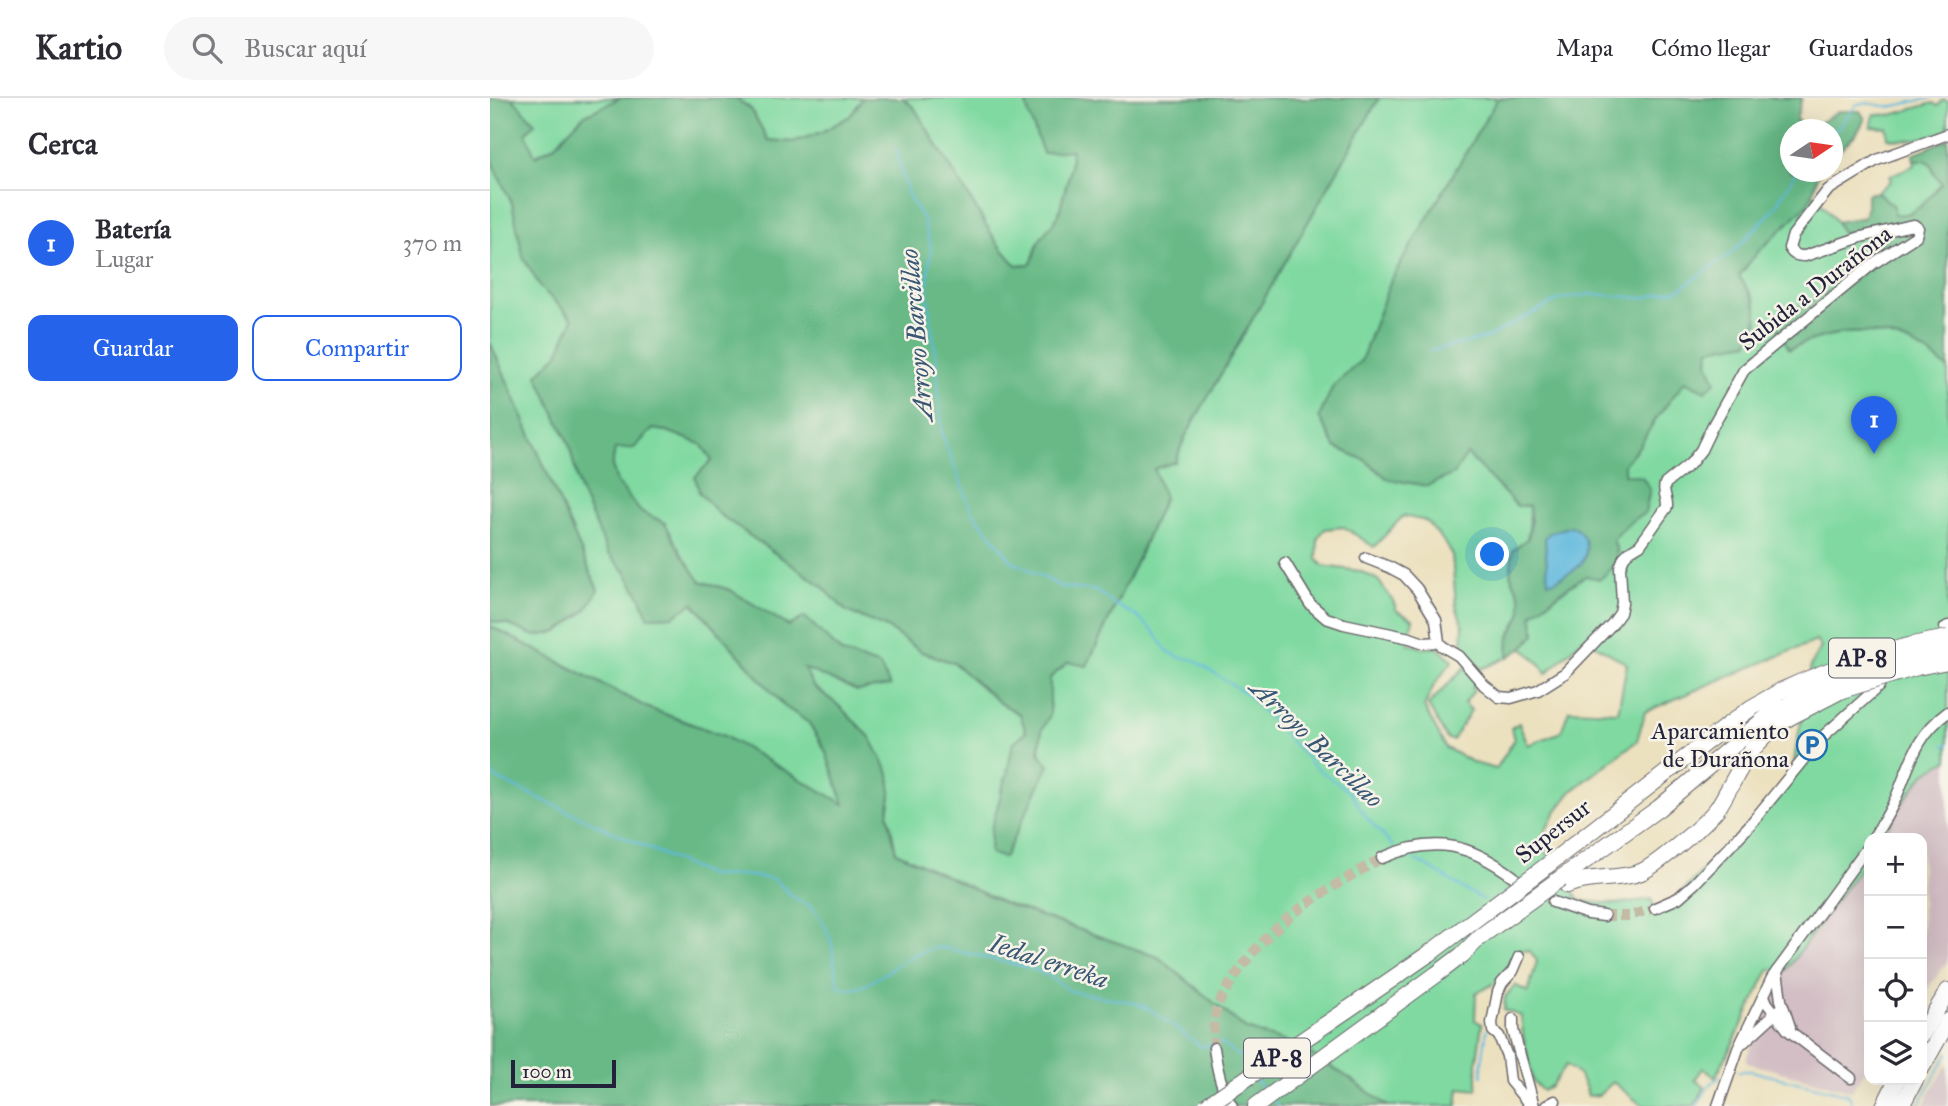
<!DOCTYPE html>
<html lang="es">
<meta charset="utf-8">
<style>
body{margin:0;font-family:"IM FELL Great Primer",serif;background:#f7f7f7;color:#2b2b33}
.controls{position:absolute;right:21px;bottom:21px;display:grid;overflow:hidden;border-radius:14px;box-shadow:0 7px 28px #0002}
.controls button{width:63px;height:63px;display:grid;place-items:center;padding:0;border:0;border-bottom:2px solid #e1e1e2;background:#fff;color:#2b2b33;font:35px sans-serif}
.compass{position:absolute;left:1290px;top:21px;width:63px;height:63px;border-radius:50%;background:#fff;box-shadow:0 7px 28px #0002;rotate:77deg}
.scale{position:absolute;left:21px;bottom:18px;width:105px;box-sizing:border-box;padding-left:7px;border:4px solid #22223b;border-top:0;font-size:19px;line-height:24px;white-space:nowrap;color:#22223b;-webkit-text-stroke:5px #f7f3e8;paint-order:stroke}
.you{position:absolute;left:1003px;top:457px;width:24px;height:24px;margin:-18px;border:5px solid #fff;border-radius:50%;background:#1a73e8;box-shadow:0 0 0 10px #1a73e833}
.badge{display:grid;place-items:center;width:46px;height:46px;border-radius:50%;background:#2563eb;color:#fff;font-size:23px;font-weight:700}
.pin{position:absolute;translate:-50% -58px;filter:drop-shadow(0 2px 4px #0008)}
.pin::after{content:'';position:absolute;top:37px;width:24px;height:21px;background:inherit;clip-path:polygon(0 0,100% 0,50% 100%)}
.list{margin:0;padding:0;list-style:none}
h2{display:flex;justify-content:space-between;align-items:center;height:91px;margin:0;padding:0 28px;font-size:30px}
h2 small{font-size:23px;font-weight:400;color:#7c7c81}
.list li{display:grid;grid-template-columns:46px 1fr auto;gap:21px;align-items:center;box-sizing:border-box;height:105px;padding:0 28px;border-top:2px solid #e1e1e2}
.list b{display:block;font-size:26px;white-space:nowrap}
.list p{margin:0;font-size:23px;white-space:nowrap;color:#7c7c81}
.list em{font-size:23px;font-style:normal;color:#7c7c81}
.actions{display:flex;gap:14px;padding:21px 28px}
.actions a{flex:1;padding:16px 0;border:2px solid #2563eb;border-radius:14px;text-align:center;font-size:24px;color:#2563eb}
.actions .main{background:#2563eb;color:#fff}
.icon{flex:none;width:38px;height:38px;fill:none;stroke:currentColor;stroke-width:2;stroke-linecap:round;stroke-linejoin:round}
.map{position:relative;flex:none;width:1458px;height:1008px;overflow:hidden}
header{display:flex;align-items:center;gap:42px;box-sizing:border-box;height:98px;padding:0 35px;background:#fff;border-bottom:2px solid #e1e1e2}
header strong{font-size:33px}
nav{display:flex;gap:38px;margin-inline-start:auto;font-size:24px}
.search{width:490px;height:63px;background:#f7f7f7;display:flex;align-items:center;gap:18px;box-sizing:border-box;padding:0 24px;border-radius:38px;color:#7c7c81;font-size:26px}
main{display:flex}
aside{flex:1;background:#fff}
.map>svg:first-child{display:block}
.industrial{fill:#d2bec4}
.green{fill:#7fd9a0;stroke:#507e6e;stroke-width:2;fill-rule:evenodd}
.forest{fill:#67b986;stroke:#446e60;stroke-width:2}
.water{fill:#60b9de;stroke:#416e8c;stroke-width:2}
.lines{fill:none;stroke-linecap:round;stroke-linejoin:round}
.stream{stroke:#60b9de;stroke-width:2}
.minor-tunnel{stroke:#c4bba5;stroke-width:10;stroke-dasharray:10 5;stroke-linecap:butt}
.minor-casing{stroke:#696569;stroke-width:13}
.highway-casing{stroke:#696569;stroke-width:18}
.minor{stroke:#fff;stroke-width:10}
.highway{stroke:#fff;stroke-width:16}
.highway-bridge-casing{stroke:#696569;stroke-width:18;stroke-linecap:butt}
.highway-bridge{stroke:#fff;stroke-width:16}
.labels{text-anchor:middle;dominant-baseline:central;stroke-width:5;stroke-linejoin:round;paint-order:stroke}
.shield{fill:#f7f3e8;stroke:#62616f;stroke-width:2}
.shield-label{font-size:23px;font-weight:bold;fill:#22223b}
.street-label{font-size:24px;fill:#22223b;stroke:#f7f3e8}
.poi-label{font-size:24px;fill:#22223b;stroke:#f7f3e8;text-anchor:end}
.water-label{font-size:26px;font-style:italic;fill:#385774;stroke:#f7f3e8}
</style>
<header>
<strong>Kartio</strong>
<div class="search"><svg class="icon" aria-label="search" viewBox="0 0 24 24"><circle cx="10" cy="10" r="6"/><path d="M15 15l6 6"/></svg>Buscar aquí</div>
<nav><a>Mapa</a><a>Cómo llegar</a><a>Guardados</a></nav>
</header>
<main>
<aside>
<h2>Cerca<small></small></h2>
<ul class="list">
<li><span class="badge">1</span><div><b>Batería</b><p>Lugar</p></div><em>370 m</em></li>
</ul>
<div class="actions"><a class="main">Guardar</a><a>Compartir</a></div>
</aside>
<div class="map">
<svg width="1458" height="1008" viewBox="0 0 1458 1008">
<rect width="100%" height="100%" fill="#f7f3e8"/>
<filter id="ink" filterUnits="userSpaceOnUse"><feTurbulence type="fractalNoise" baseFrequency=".0143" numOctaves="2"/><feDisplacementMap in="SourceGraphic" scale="14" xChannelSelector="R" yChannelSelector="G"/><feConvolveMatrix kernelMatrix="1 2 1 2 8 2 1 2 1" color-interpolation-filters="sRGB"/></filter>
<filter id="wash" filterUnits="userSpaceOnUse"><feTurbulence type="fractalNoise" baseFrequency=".00686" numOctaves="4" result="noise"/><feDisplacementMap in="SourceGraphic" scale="28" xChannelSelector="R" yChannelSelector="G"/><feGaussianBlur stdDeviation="1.57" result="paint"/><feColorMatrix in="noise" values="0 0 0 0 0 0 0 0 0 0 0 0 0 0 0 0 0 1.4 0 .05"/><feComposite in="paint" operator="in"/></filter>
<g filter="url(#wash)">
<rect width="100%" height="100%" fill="#ece1bf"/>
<g class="industrial">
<path d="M1458 662V863L1432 898V740H1391L1414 703 1435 675Z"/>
<path d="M1379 759V968L1366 985 1362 993 1257 965 1256 960 1265 940 1296 873 1342 808Z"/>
<path d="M1458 966V1008H1434L1440 995Z"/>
</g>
<g class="green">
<path d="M22 0H130L93 18 64 48 44 58Z"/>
<path d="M245 0H373L360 18 332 34 303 44 278 42 261 11Z"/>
<path d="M413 0H535L538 14 553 55 582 51 579 77 568 118 549 143 541 166 526 167 508 146 425 11Z"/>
<path d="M889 0H1008L901 182 871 263 843 288 845 349 875 362 898 381 977 356 1027 408H1039C1042 438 1034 449 1020 476L1031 500V517L1019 539 1018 559 991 571 972 547 973 528 966 508 962 457 952 441 936 423 913 418 884 449 854 429 835 431 828 440 827 461 833 468 870 473 888 482 903 503 907 513 923 521 918 545 933 550 946 549 963 562 944 587 934 609 956 650 984 665 1006 671 1024 642 1021 630 1029 625 1038 647 1071 634 1079 612 1128 614 1137 566 1094 540 1056 576 1050 566 1033 550 1045 536 1042 516C1070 495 1100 475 1128 453L1123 442C1132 430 1141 422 1155 415L1152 379 1134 376V366L1150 347 1165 322 1195 283 1218 265 1219 251 1235 248 1268 225 1265 202 1249 178 1267 155 1315 108 1323 95 1347 124 1351 133 1373 130 1386 126 1397 138C1366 175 1337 201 1290 216L1300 251C1355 225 1412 229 1458 271V662L1435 675 1414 703 1391 740H1379V759L1342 808 1296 873 1280 871C1260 906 1246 944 1225 979L1213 970 1205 982 1215 989 1204 1008H1153L1123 984 1109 997 1098 998C1095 984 1088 974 1076 967L1061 988 1053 993 1043 984 1033 937 1031 918 1014 912 1015 899 1025 887 1038 894 1047 863 1040 853 1030 852C1024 858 1021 864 1017 871 1011 883 998 890 986 895L985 922 992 926 987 962V992L969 990 967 1008H898L859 980 808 948 756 931 668 859 513 805 406 754 398 716 401 697 398 675 380 639 348 607 323 588 314 569 390 568 352 555 315 520 299 528 240 492 210 483 191 455 175 425 150 413 127 384 122 368 125 351 163 331 177 333 211 346 222 362 229 416 332 488 356 513 397 530 432 554 464 565 510 605 530 616 536 634 523 645 517 676 510 696 549 655 552 631 560 617V580L578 564 597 567 647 462 674 401 664 371 685 364 695 339ZM1326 543 1331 549 1321 567 1305 657 1303 681 1179 807 1165 813 1162 801 1126 806 1090 803 1055 751 1053 737 1065 715 1082 693 1147 643 1155 614 1229 582Z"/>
<path d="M1453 2 1458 3V33C1439 39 1417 45 1398 40L1397 30 1381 29 1384 16 1401 17 1443 5 1448 8Z"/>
<path d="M0 42 3 67 22 105 33 159 51 190 83 221 68 256 47 277 79 346 90 392 118 455 134 472 151 500 158 519 183 518 203 505 294 608 319 625 335 652 354 706 234 638 158 610 0 528V523L17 526 45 538 68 534 96 512 108 492 0 244Z"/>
<path d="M1424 62H1435L1441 66 1445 77 1452 85C1438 99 1426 121 1404 116L1395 100 1387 94 1401 83 1399 78 1425 67Z"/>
<path d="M975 569 989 584 982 590 984 593 974 605 981 612 963 642 957 641 938 607Z"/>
</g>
<g class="forest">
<path d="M0 0H22L45 25 36 35 45 58 64 48 93 18 130 0H245L261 11 278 42 303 44 332 34 360 18 373 0H413L425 11 507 145 526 167 541 166 549 143 568 118 579 77 582 52 553 55 538 14 535 0H889L695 339 685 364 664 371 674 400 647 462 597 568 578 564 560 580V617L552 631 549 655 559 667 514 760 500 755 501 731 517 676 523 645 536 634 530 616 510 605 464 565 432 554 397 530 356 513 332 488 229 416 209 394 205 379 222 362 211 346 177 333 163 331 144 350 125 351 122 368 127 384 150 413 175 425 191 455 210 483 240 492 299 528 315 519 352 555 390 568 400 588 367 593 314 570 323 588 348 607 380 639 399 675 401 697 398 716 406 754 513 805 668 859 756 931 808 948 859 980 898 1008H507L440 1006 439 1008H0V528L158 610 234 638 354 706 335 652 319 625 294 608 203 505 183 518 158 519 151 500 134 472 118 455 90 392 79 346 47 277 68 256 83 221 51 190 33 159 22 105 3 67 0 42Z"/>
<path d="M1008 0H1312L1306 22 1319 31 1349 13H1370L1375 21 1367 35 1343 59 1342 32H1300V74H1329L1323 95 1316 108 1267 155 1249 178C1267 205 1274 213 1259 244L1219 251 1218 265 1226 284 1215 293 1195 283 1165 322 1150 347 1134 366V376L1152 379 1160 391 1155 415C1141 422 1132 430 1123 442 1131 461 1126 469 1110 481L1096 478 1076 490 1042 516 1045 536 1033 550 1018 559 1019 539 1031 517V500L1020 476 1023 452 1038 440 1041 425 1039 408H1027L977 356 964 376 937 388 898 381 875 362 845 349 829 319 843 288 871 263 901 182Z"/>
<path d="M1458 41V271C1412 228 1355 225 1299 251L1285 225 1290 216C1337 201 1366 175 1397 138L1386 126 1359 136 1351 133 1347 124C1356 121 1364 122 1374 119L1377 108V96L1387 94 1404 108V116C1426 121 1438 99 1452 85L1445 77 1441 66 1435 62H1424L1423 56Z"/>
<path d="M0 244 108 492 96 512 68 534 45 538 17 526 0 523Z"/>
</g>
<path class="water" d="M1082 428C1099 438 1101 456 1087 470 1083 474 1077 475 1073 478 1067 482 1065 484 1058 484L1055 440 1059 435Z"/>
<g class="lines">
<g class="stream">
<path d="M1342 32 1350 28 1367 6 1376 5 1400 9 1441 0"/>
<path d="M406 51 418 97 433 121 441 149 437 195 446 259 452 336 481 412 522 463 572 489 607 493 624 506 646 518 665 535 677 553 691 560 702 561 758 597 825 669 859 693 877 720 903 748"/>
<path d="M940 253 996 240 1070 201 1103 196 1152 200 1190 191 1242 155 1284 111 1306 74"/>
<path d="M1454 648 1458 646"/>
<path d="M0 675 7 681 220 778 252 777 284 781 306 801 323 810 335 827 341 842 348 887C367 901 396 873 413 863 425 856 437 851 450 849L540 870 557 877 580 893 642 904 658 910 712 949 729 944 753 961 758 972"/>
<path d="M925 762C950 773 970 792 995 802"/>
<path d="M1249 973H1261L1356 996 1360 999 1362 1008"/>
<path d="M992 978V964L997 931"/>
<path d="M766 982 776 994"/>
<path d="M784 1003 788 1008"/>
<path d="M1207 1008C1214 997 1219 984 1231 978"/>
<path d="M1428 1008 1458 955"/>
</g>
</g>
</g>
<g filter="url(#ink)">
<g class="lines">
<g class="minor-tunnel">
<path d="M1114 818H1139L1165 810"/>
<path d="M724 950C724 941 723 932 724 923 726 907 735 893 744 880 783 821 832 794 892 760"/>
</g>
<g class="minor-casing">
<g id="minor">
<path d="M876 460 899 469 914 477 927 491 946 522 949 544 952 548 969 558 994 587 1009 599 1021 600 1048 592 1075 575 1122 526 1130 515 1132 505 1130 469 1134 459 1140 453 1150 447 1177 409C1178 401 1172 394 1175 386L1200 366 1211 352 1222 329 1254 272 1384 165 1426 138 1428 130 1424 127 1418 128 1371 139 1315 158C1307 158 1303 157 1299 150L1303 137 1338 92 1387 62 1458 36"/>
<path d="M795 465 820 506 836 520 854 526 920 540 934 545 949 544"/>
<path d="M1455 530 1458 528"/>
<path d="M1383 740C1391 728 1399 715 1405 702 1421 666 1424 639 1458 614"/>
<path d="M892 760C945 737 980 746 1024 779"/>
<path d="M1063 804 1098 816 1114 818"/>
<path d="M1165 810 1188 800 1204 786 1259 728 1330 641 1389 588"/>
<path d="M1029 859 1023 873 1012 885 1008 894 1002 925 1003 933 1009 938 1017 958 1020 983 1041 1008"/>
<path d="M1287 873 1291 902 1300 929"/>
<path d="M1275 900 1277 905 1298 932 1361 980"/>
<path d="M1023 921V932L1044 1008"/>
<path d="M1254 944 1289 912"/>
<path d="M724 950C727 971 731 990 742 1008"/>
<path d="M1056 1008 1065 1003"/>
<path d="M1228 1008 1248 951 1282 880 1379 747"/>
</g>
</g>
<g class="highway-casing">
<g id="highway">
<path d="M1059 766 1234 630 1261 610 1291 593"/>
<path d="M1071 780 1169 710 1278 618 1296 608"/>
<path d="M1077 787C1101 777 1128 783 1151 774 1167 767 1220 722 1229 708 1243 685 1254 658 1273 640 1280 632 1290 627 1298 620"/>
<path d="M857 912 940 855"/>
<path d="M1432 936 1458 893"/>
<path d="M1432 969 1458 923"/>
<path d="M766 1008 947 876"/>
<path d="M1394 1008 1407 982"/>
<path d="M1411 1008 1425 982"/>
</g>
</g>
<use href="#minor" class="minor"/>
<use href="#highway" class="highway"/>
<g class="highway-bridge-casing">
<g id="highway-bridge">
<path d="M1291 593C1345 568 1399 550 1458 540"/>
<path d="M1296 608C1350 580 1397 562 1458 552"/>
<path d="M1298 620 1352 592 1427 569 1458 563"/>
<path d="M940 855 1059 766"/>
<path d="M947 876 972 857 991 838 1071 780"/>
<path d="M716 1008 857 912"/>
</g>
</g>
<use href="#highway-bridge" class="highway-bridge"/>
</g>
</g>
<defs>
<g id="parking-ring" transform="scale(1.575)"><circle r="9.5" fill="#f7f3e8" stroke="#1f6fb2" stroke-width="1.5"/><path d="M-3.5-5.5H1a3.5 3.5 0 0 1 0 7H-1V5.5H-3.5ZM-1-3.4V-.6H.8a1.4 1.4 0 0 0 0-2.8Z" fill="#1f6fb2"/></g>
</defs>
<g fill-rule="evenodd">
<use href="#parking-ring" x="1322" y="647"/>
</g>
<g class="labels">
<g class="shield">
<rect x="1339" y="540.5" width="66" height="39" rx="5"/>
<rect x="754" y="940.5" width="66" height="39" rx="5"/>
</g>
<g class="shield-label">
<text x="1372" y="560">AP-8</text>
<text x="787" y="960">AP-8</text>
</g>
<g class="street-label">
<text transform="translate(1325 190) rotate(-38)">Subida a Durañona</text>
<text transform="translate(1063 733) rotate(-38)">Supersur</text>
</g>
<g class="poi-label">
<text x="1299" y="633">Aparcamiento<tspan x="1299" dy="28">de Durañona</tspan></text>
</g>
<g class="water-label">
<text transform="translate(426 237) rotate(-95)">Arroyo Barcillao</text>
<text transform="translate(827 645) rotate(44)">Arroyo Barcillao</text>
<text transform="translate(559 863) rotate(18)">Iedal erreka</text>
</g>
</g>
</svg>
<div class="controls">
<button>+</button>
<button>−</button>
<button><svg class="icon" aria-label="locate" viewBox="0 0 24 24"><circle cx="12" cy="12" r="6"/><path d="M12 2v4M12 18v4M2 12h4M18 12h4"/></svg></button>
<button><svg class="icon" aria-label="layers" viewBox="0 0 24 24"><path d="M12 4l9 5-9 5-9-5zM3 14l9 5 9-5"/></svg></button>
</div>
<svg class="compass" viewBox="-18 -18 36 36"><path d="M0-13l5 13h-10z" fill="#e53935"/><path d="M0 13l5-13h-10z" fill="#7c7c81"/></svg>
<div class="scale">100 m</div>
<div class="you"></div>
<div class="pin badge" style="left:1384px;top:356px">1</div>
</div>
</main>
